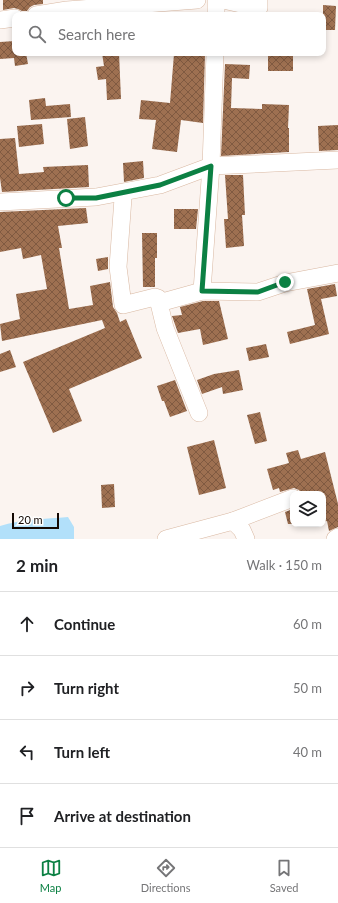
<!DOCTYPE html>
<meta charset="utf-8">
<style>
body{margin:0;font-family:Lato,sans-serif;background:#f6f6f6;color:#202124}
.controls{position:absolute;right:12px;bottom:12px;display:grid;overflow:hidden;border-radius:8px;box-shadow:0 2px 6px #0003}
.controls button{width:36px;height:36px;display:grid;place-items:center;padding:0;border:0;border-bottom:1px solid #e0e0e0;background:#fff;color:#202124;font:20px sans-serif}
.scale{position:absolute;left:12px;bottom:10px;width:47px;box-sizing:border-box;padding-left:4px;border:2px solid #130803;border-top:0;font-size:11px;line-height:14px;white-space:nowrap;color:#130803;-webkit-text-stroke:3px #fff;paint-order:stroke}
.stop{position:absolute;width:12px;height:12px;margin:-9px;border:3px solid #0b8043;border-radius:50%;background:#fff}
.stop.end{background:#0b8043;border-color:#fff;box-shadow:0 1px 4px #0008}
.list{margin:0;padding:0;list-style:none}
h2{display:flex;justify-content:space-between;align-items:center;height:52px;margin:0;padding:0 16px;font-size:17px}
h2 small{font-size:13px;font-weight:400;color:#757577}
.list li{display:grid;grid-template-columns:26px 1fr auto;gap:12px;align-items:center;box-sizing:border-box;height:64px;padding:0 16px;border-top:1px solid #e0e0e0}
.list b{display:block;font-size:15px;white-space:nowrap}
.list em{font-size:13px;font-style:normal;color:#757577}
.icon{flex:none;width:22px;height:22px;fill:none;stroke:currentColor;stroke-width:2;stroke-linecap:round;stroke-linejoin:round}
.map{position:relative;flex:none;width:338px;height:539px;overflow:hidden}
.search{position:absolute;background:#fff;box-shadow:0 2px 6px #0003;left:12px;right:12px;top:12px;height:44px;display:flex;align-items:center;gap:10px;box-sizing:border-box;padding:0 14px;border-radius:8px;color:#757577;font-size:15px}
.sheet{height:308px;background:#fff}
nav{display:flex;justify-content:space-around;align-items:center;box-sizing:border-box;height:56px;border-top:1px solid #e0e0e0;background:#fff;font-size:11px;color:#757577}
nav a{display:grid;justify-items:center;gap:2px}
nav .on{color:#0b8043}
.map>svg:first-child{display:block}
.water{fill:#b2e0fa}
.building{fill:url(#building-cross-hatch)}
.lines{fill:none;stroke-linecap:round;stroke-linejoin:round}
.minor-casing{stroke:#d9b8a2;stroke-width:18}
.minor{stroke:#fff;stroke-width:17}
.route{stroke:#0b8043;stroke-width:5}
</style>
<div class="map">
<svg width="338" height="539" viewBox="0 0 338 539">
<defs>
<pattern id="building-cross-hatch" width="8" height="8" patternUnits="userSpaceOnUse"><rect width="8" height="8" fill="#9e7051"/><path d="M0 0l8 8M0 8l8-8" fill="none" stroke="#805a41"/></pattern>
</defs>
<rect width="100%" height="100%" fill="#fbf4f0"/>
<path class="water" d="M68 517 74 527V539H0V526C21 519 46 519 68 517Z"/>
<g class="building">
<path d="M3 0H43V4L34 5 30 7 27 11H22L18 9 14 8 3 10Z"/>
<path d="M323 5 336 6 335 30H323Z"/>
<path d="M15 41V53H26L28 64 15 66 14 58 0 59V42Z"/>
<path d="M102 53H119L121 99 107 100 106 79 98 80 96 67 104 66Z"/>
<rect x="268" y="53" width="25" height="18"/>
<path d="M174 54H205L203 123 181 120 177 152 152 149 156 120 139 119 141 100 170 103Z"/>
<path d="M225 64 250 65 249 79 232 78 231 108 262 109V104L289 105 288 128H289V152L221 156Z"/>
<path d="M45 98 46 106 70 104 71 117 31 120 29 100Z"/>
<path d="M85 117 88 146 70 149 67 119Z"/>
<path d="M42 124 44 144 19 147 17 126Z"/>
<path d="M338 125V150L319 151 318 126Z"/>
<path d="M15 138 19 174 44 172 43 167 88 165 89 187 2 192 0 178V139Z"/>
<path d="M143 161 144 178 124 182 123 163Z"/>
<path d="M225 175H243L245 215H242L244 246 226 248 224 219H228Z"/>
<path d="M86 208 88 223 58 226 62 248H59L69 309 93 305 90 286 110 282 113 307 117 313 120 322 126 319 142 358 69 389 82 421 53 433 23 362 105 328 102 320 2 341 0 324 20 319 16 294 47 289 41 255 23 259 21 248 0 252V212Z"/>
<path d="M174 209H198L196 229H174Z"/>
<path d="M142 233H157V258H155V287H143Z"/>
<path d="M108 257V269L98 271 96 259Z"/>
<path d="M335 284 337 296 321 299 329 334 290 344 287 332 315 325 307 289Z"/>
<path d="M203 301H219L228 339 203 345 200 329 178 333 172 316 182 315 180 307Z"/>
<path d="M266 344 269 357 249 361 246 348Z"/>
<path d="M10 350 16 367 0 372V354Z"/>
<path d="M239 370 243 390 223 394 222 387 202 394 197 380 214 374Z"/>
<path d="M175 380 187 411 170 417 164 401H162L157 386Z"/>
<path d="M260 412 267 441 255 444 247 415Z"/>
<path d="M214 440 226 488 199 495 187 447Z"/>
<path d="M298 450 301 459 325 452 338 504V527L329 531 327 521 323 522V494H302L299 490 294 488 280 492 279 488 273 490 267 469 289 463 286 453Z"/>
<path d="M114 484 115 507 102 508 101 485Z"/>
<path d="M293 509V524H288L285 512Z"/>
</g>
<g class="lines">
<g class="minor-casing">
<g id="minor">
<path d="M223 0 259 8V0"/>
<path d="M36 15 67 10 197 0"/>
<path d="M216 15V0"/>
<path d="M0 20 15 18"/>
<path d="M123 198 118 267 123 305 155 297 158 298 159 303"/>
<path d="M0 202 96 197 160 185 211 166 338 160"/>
<path d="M202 291 211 166 215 53"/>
<path d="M199 413 165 328 159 303 202 291 258 292 285 283 338 273"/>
<path d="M233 521 242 530 246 539"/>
<path d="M166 539 233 521 293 498"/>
<path d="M335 539 338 537"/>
</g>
</g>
<use href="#minor" class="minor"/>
</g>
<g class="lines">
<path class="route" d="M66 198H96L160 185 211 166 202 291 258 292 285 282"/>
</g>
</svg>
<div class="controls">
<button><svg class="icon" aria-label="layers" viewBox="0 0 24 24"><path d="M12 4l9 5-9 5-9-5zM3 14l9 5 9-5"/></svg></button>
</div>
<div class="scale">20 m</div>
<div class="stop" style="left:66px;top:198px"></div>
<div class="stop end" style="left:285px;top:282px"></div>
<div class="search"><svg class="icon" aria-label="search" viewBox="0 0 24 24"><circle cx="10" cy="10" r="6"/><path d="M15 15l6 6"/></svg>Search here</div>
</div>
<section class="sheet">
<h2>2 min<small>Walk · 150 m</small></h2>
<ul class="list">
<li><svg class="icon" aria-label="ahead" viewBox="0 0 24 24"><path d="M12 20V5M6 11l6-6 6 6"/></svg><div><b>Continue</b></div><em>60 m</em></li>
<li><svg class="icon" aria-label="right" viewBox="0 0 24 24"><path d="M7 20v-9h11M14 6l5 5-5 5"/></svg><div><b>Turn right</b></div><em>50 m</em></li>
<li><svg class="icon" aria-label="left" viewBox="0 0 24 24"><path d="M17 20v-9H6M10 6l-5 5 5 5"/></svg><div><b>Turn left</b></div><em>40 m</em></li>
<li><svg class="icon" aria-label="arrive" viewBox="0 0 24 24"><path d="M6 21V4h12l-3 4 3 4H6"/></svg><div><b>Arrive at destination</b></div></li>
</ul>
</section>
<nav>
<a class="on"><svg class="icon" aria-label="map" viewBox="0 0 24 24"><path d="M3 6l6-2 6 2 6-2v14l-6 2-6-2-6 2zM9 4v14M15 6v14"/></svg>Map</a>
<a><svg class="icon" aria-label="directions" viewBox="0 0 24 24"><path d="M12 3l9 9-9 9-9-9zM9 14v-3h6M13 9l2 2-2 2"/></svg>Directions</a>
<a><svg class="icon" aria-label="saved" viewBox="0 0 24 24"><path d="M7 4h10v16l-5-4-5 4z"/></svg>Saved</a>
</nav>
